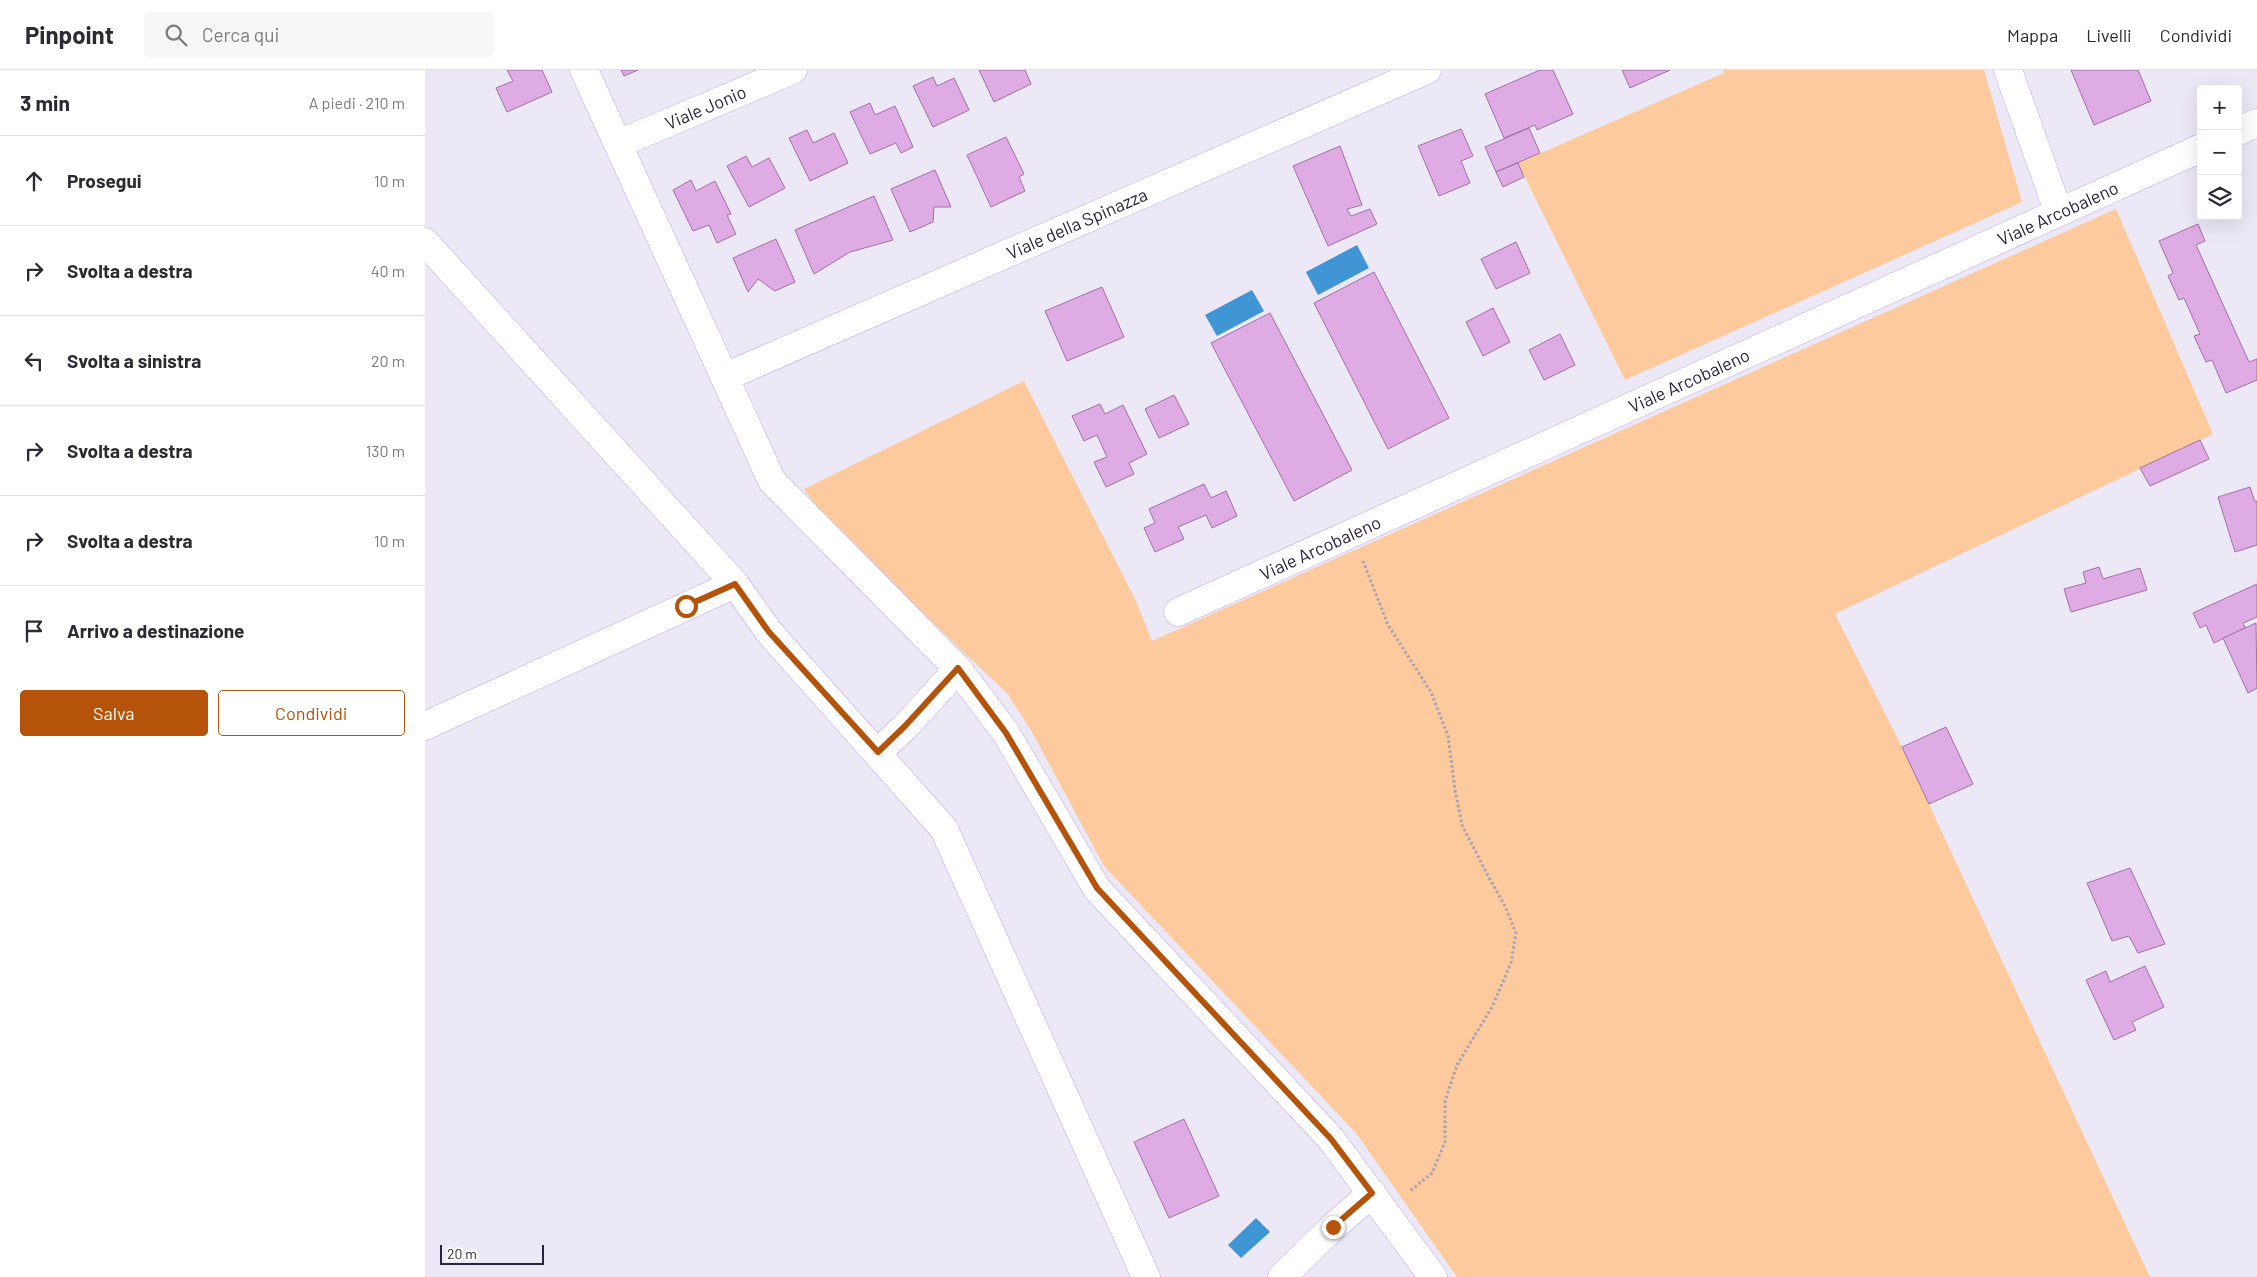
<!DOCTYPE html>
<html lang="it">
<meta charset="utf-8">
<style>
body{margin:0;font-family:Barlow,sans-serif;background:#f7f7f7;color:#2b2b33}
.controls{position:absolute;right:15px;top:15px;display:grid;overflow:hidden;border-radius:5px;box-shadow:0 5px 20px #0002}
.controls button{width:45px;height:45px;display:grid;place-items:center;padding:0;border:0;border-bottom:1px solid #e1e1e2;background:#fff;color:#2b2b33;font:25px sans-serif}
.scale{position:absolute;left:15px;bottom:12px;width:104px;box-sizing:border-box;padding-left:5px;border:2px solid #2d223c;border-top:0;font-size:14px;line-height:18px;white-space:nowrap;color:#2d223c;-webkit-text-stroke:4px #fff;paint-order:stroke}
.stop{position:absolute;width:15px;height:15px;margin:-11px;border:4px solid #b45309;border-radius:50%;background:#fff}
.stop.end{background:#b45309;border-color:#fff;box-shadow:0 1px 5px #0008}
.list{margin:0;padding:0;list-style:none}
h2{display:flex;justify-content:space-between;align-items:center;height:65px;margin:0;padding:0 20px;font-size:21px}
h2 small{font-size:16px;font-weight:400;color:#7c7c81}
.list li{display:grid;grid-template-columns:32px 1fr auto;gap:15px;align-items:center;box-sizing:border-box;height:90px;padding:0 20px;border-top:1px solid #e1e1e2}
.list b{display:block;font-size:19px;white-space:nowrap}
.list em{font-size:16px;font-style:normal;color:#7c7c81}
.actions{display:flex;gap:10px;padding:15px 20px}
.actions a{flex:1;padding:11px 0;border:1px solid #b45309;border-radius:5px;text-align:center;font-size:18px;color:#b45309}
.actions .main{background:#b45309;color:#fff}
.icon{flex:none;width:28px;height:28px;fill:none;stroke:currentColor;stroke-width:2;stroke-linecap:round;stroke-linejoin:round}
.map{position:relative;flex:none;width:1832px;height:1207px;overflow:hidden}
header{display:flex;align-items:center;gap:30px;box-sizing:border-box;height:70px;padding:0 25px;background:#fff;border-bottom:1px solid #e1e1e2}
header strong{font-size:24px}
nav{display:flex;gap:28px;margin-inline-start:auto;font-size:18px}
.search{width:350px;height:45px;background:#f7f7f7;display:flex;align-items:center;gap:12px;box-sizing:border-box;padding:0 18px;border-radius:5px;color:#7c7c81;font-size:19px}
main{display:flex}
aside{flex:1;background:#fff}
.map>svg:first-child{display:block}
.green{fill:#fcca9d}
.water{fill:#4096d4}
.building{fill:#dfabe4;stroke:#a06fa5}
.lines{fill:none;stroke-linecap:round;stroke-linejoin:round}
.minor-casing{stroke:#c2a6e9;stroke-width:29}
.path{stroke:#a8a1b3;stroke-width:3;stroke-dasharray:2.5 2.5;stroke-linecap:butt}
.minor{stroke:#fff;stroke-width:28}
.route{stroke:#b45309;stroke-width:6}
.labels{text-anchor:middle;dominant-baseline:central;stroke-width:4;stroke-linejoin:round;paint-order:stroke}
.street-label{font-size:18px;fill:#2d223c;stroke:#fff}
</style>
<header>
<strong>Pinpoint</strong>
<div class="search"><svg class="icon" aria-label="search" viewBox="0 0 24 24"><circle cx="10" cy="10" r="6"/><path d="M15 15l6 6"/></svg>Cerca qui</div>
<nav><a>Mappa</a><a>Livelli</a><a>Condividi</a></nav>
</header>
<main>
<aside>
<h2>3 min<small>A piedi · 210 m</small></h2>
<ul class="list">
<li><svg class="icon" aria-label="ahead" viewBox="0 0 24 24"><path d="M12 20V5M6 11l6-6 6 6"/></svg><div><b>Prosegui</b></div><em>10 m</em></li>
<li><svg class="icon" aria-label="right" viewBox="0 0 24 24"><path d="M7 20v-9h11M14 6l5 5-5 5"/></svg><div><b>Svolta a destra</b></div><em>40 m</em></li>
<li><svg class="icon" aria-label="left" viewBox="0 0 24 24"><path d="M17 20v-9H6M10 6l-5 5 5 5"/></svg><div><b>Svolta a sinistra</b></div><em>20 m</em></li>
<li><svg class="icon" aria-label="right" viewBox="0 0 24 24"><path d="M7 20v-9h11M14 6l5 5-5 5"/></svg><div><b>Svolta a destra</b></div><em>130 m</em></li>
<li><svg class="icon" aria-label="right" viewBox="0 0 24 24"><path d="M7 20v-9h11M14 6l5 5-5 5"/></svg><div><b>Svolta a destra</b></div><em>10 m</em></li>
<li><svg class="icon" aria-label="arrive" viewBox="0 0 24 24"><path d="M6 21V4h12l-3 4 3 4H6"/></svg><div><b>Arrivo a destinazione</b></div></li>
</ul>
<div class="actions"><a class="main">Salva</a><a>Condividi</a></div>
</aside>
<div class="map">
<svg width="1832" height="1207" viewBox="0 0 1832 1207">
<rect width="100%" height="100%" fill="#ede8f6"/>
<g class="green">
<path d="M1298 0H1559L1597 132 1200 310 1093 93 1299 3Z"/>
<path d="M1691 139 1788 364 1410 544 1477 677 1725 1207H1032L931 1063 679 796 607 662 582 623 406 457 379 419 599 311 711 531 727 571Z"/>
</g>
<g class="water">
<path d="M932 175 944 198 893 225 881 202Z"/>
<path d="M827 220 839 241 792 266 780 245Z"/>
<path d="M831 1148 845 1162 816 1188 803 1175Z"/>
</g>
<g class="building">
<path d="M82 0H117L127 22 82 42 71 18 88 11Z"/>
<path d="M196 0H213L199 6Z"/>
<path d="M554 0H600L606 14 569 32Z"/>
<path d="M1115 0H1128L1148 44 1112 60 1110 55 1079 68 1060 24Z"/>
<path d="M1197 0H1245L1205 18Z"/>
<path d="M1646 0H1713L1726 31 1669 55Z"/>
<path d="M508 7 512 16 529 8 544 40 508 57 488 16Z"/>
<path d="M445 33 450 45 470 36 488 77 476 83 471 73 445 84 425 42Z"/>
<path d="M1104 58 1115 83 1071 102 1060 77Z"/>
<path d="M1036 59 1048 86 1036 91 1045 113 1014 126 993 76Z"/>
<path d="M382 60 388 73 409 63 423 93 385 111 364 68Z"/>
<path d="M581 67 599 104 594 107 600 121 566 137 542 85Z"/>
<path d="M915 76 937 135 922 139 926 146 945 139 952 154 903 176 868 96Z"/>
<path d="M321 86 327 97 344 88 360 118 324 137 302 96Z"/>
<path d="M1093 93 1099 107 1078 117 1071 102Z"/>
<path d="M510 100 526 137H509L508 152 485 162 466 119Z"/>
<path d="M266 110 271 121 290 111 306 144 302 145 311 164 292 173 284 155 268 161 248 120Z"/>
<path d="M449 126 468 170 425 182 389 204 370 160Z"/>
<path d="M1773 154 1780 171 1771 175 1824 292 1832 289V310L1801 323 1787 290 1781 292 1769 266 1775 264 1759 228 1754 230 1743 206 1748 203 1734 171Z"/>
<path d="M351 169 370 212 350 221 333 209 323 222 308 188Z"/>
<path d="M1091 172 1105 203 1071 219 1056 189Z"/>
<path d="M949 202 1024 348 963 379 889 233Z"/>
<path d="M677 217 699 267 642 291 620 241Z"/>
<path d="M1068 238 1085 272 1058 286 1041 252Z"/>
<path d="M845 243 927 400 869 431 786 273Z"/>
<path d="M1135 264 1150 295 1119 310 1104 280Z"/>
<path d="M749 325 764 354 734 368 720 339Z"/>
<path d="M675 334 680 344 698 335 722 384 704 393 709 404 681 417 669 392 682 387 672 365 659 371 647 346Z"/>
<path d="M1775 370 1784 389 1725 416 1715 398Z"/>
<path d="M779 414 786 428 801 421 812 446 787 458 781 445 753 457 759 469 730 482 719 458 730 453 724 439Z"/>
<path d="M1825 417 1830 432 1832 431V475L1810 482 1793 427Z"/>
<path d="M1674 497 1678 509 1715 498 1722 520 1646 542 1639 519 1661 513 1658 502Z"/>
<path d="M1832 514V547L1818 553 1820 558 1789 573 1781 555 1775 558 1768 543Z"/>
<path d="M1831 553 1832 618 1823 623 1798 568Z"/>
<path d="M1521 657 1548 714 1504 734 1477 677Z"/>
<path d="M1705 798 1740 874 1713 883 1704 866 1687 871 1662 813Z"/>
<path d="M1720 896 1739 937 1707 952 1711 960 1689 970 1661 910 1681 901 1685 912Z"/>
<path d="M759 1049 794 1126 744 1148 709 1072Z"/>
</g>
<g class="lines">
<g class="minor-casing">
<g id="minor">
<path d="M159 0 347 411 533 599 581 663 672 819 906 1069 1008 1207"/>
<path d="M1583 0 1633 141"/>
<path d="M1813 61 1832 53"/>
<path id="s1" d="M193 74 368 0"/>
<path d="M0 172 310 514 344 562 519 759 721 1207"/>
<path id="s2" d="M300 307 1002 0"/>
<path id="s3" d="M753 542 1776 78"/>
<path d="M0 656 310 514"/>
<path d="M453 682 480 657 533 599"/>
<path d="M857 1207 908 1157 947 1123"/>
</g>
</g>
<path class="path" d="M938 491 963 555 1006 622 1023 666 1030 720 1037 755 1061 802 1080 836 1091 863 1086 893 1067 937 1032 995 1020 1031V1072L1007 1103 985 1121"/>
<use href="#minor" class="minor"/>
</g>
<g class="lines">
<path class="route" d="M261 536 310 514 344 562 453 682 480 656 533 598 581 663 672 818 906 1069 947 1123 908 1157"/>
</g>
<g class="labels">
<g class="street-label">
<text stroke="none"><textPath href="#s1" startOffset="95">Viale Jonio</textPath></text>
<text stroke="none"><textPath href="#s3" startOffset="966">Viale Arcobaleno</textPath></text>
<text stroke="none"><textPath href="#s2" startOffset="384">Viale della Spinazza</textPath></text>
<text stroke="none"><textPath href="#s3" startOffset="561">Viale Arcobaleno</textPath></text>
<text stroke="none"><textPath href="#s3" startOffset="156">Viale Arcobaleno</textPath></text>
</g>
</g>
</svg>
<div class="controls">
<button>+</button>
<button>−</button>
<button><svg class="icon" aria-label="layers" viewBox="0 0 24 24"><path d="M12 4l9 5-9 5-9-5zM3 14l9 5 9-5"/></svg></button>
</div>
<div class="scale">20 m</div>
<div class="stop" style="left:261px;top:536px"></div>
<div class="stop end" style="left:908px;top:1157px"></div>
</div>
</main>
